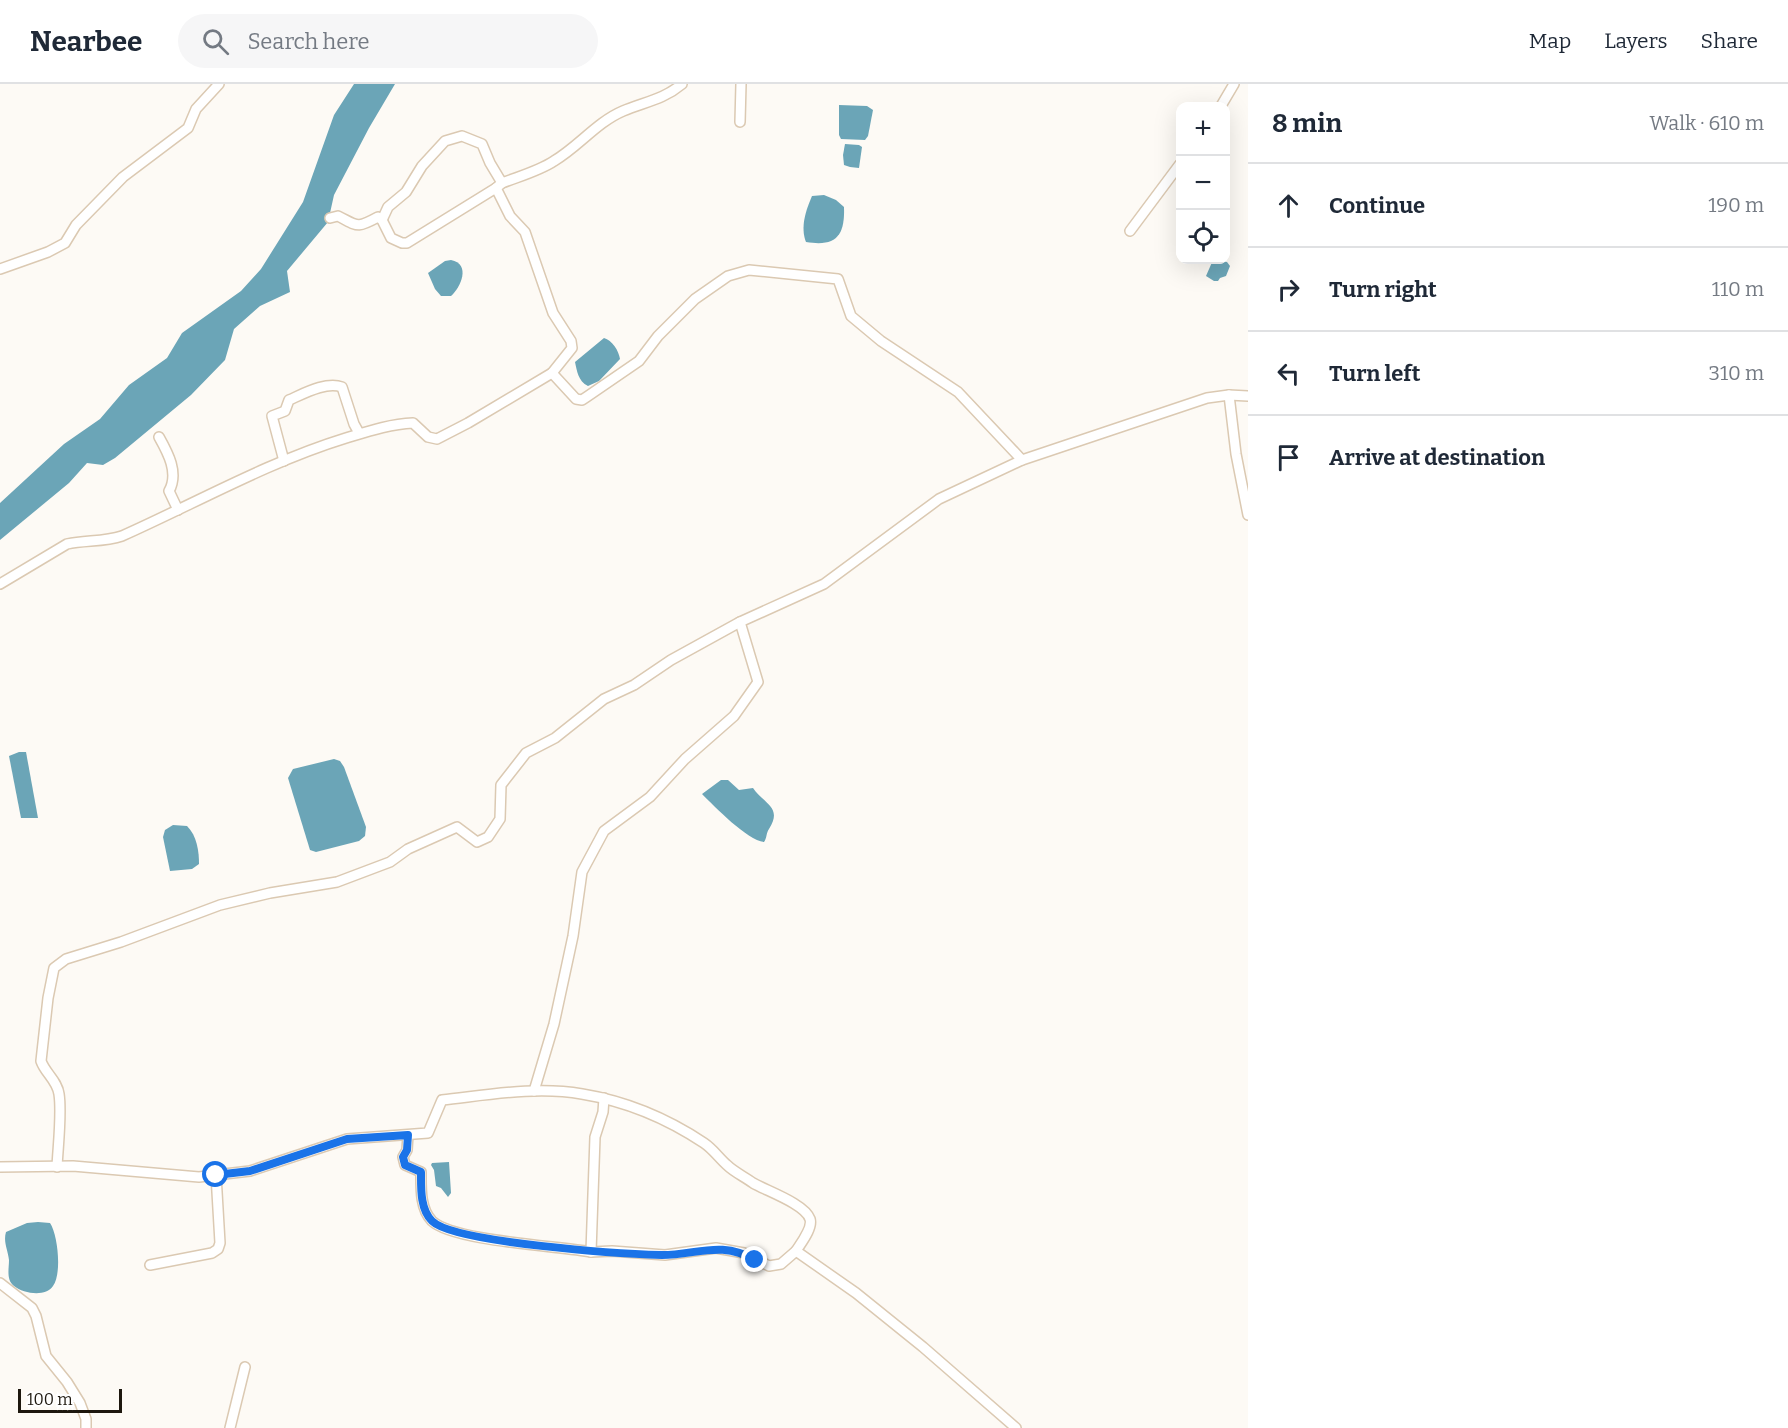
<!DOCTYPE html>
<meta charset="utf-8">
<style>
body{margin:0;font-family:Bitter,serif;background:#f6f6f7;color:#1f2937}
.controls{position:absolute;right:18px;top:18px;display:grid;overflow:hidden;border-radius:12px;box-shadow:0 6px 24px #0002}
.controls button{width:54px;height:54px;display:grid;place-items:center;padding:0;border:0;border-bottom:2px solid #e0e1e3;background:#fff;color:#1f2937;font:30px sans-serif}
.scale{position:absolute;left:18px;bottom:15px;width:104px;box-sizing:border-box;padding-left:6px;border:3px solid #1d170e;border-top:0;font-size:16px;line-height:21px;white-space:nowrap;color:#1d170e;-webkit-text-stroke:4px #fff;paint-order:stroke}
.stop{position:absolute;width:18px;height:18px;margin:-14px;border:4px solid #1a73e8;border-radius:50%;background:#fff}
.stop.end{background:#1a73e8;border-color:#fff;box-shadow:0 2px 6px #0008}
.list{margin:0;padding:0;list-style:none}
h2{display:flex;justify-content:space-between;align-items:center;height:78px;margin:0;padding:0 24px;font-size:26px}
h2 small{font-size:20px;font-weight:400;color:#747a83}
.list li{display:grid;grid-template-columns:39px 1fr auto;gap:18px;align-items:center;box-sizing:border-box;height:84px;padding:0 24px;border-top:2px solid #e0e1e3}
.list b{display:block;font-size:22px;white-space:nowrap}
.list em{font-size:20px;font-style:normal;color:#747a83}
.icon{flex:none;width:33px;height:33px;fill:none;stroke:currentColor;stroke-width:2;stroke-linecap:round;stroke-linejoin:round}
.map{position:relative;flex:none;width:1248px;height:1344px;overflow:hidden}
header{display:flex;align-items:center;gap:36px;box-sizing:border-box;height:84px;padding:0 30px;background:#fff;border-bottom:2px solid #e0e1e3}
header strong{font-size:28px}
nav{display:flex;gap:33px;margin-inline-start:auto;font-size:21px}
.search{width:420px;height:54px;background:#f6f6f7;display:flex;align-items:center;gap:15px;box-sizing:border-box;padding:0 21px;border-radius:33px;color:#747a83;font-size:22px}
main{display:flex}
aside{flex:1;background:#fff}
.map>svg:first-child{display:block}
.water{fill:#6ba5b7}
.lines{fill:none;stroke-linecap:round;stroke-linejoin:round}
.minor-casing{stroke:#dbc9b2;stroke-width:12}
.minor{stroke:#fff;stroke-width:9}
.route{stroke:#1a73e8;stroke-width:8}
</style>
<header>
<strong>Nearbee</strong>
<div class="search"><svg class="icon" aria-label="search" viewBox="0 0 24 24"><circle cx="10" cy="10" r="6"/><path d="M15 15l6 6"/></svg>Search here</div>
<nav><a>Map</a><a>Layers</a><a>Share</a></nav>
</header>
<main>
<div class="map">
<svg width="1248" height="1344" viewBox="0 0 1248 1344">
<rect width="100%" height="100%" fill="#fdfaf5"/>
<g class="water">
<path d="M354 0H395L369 44 334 111 328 138 287 187 290 208 260 222 234 245 225 276 191 311 115 374 103 381 87 379 69 399 0 456V419L64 360 100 335 129 301 167 274 182 249 241 207 261 185 303 118 334 31Z"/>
<path d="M839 21 867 22 873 26 868 52 865 56 841 55 839 51Z"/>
<path d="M845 60 859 61 862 63 859 84 850 83 844 81 843 71Z"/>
<path d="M824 111 836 116 844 123C845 152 836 163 806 158 800 143 806 126 812 112Z"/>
<path d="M451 176C471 180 461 203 451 212H441L435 205 428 189 445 177Z"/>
<path d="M1213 176 1227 178 1230 182 1226 192 1220 194 1218 197H1214L1206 192Z"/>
<path d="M604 254C612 256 619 267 620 275L599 297 588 302C578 297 577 287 575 278Z"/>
<path d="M19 668H26L38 734H21L9 672Z"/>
<path d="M334 675 340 677 344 683 366 743 365 752 359 757 316 768 310 766 288 694 293 685Z"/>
<path d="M721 696H728L739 706 753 704C764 720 783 723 769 745 766 749 767 754 764 758 747 756 715 723 702 710Z"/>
<path d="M173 741 187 742C197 752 199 767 199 780L192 785 170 787 163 753 165 746Z"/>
<path d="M449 1078 451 1109 448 1113 441 1104 436 1102 434 1086 431 1081 432 1079Z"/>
<path d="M38 1138 50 1139C58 1151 62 1190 53 1202 46 1213 24 1210 14 1202 6 1196 9 1185 9 1176 8 1166 3 1158 6 1148L27 1139Z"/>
</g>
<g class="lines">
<g class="minor-casing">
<g id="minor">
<path d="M1221 22 1234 0"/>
<path d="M740 38 741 0"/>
<path d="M330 134 338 132C358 142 356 145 378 133L382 136 391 154 402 159H407L496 104"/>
<path d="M382 136 388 123 406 108 422 82 445 57 462 52 482 60 490 79 502 99"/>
<path d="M1130 147 1180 80"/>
<path d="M0 185 48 168 65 159 76 141 123 93 188 44 196 25 219 0"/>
<path d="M552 289 576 315 582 316 588 312 639 277 658 252 695 215 728 192 749 186 838 195 851 232 881 257 958 308 1022 376"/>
<path d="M1229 311 1236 370 1248 431"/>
<path d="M159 353C168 369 179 389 169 407L178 426"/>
<path d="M284 377 272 332 285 327 289 316C303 310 326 297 342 303L354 340 359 349"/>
<path d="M0 500 67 460C86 456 104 458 122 452 196 419 268 378 346 354 369 347 390 340 413 339L428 353 437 355 468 339 552 289 572 264 571 257 553 229 525 148 510 132 496 104 502 99C520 92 539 87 554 77 578 63 597 38 623 27 644 18 663 16 682 0"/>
<path d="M534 1007 554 940 573 852 582 788 604 747 650 713 685 675 734 632 758 598 740 538 824 500 939 415 1022 376 1207 314 1229 311 1248 312"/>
<path d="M408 1051 407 1066 403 1073 405 1081 421 1088C421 1104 420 1125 432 1137 453 1157 558 1162 591 1168L595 1053 603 1028 604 1014"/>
<path d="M0 1083 73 1082 199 1093 250 1087 347 1055 428 1049 442 1016C488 1011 536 1002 582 1010 625 1017 668 1035 704 1059 713 1065 719 1074 727 1081 734 1088 745 1093 753 1099 767 1107 805 1120 810 1135 813 1144 801 1159 796 1167L856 1209 923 1263 1016 1344"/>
<path d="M57 1083C58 1062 62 1029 59 1010 57 996 45 989 41 977L48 914 54 884 66 875 121 858 220 821 270 809 337 798 390 778 408 765 457 743 477 758 488 753 500 735 501 701 526 669 555 654 604 615 634 601 671 576 740 538"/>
<path d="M591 1168 612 1167 665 1171 716 1164 744 1169 769 1182 781 1180 796 1167"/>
<path d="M150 1181 212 1169 218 1165 220 1159 216 1091"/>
<path d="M0 1199 32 1224 36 1232 46 1272 67 1298 80 1319 86 1335V1344"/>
<path d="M230 1344 245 1283"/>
</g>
</g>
<use href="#minor" class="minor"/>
</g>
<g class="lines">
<path class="route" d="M216 1091 250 1087 347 1055 408 1051 407 1066 403 1073 405 1081 421 1088C421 1104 420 1125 432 1137 454 1159 624 1170 662 1171 697 1171 721 1156 755 1176"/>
</g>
</svg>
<div class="controls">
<button>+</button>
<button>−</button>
<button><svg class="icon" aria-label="locate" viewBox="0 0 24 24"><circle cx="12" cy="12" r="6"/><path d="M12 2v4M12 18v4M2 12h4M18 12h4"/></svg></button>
</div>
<div class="scale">100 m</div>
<div class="stop" style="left:216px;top:1091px"></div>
<div class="stop end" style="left:755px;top:1176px"></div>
</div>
<aside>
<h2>8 min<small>Walk · 610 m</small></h2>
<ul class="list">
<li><svg class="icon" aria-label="ahead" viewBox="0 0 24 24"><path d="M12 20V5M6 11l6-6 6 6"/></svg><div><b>Continue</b></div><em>190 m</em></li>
<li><svg class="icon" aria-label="right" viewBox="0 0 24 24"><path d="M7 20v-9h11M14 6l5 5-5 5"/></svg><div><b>Turn right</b></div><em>110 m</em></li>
<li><svg class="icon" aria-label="left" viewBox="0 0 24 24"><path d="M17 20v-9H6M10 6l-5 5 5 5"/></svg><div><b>Turn left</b></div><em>310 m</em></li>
<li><svg class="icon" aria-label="arrive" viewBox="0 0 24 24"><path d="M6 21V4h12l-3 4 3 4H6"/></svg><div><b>Arrive at destination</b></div></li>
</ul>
</aside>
</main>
